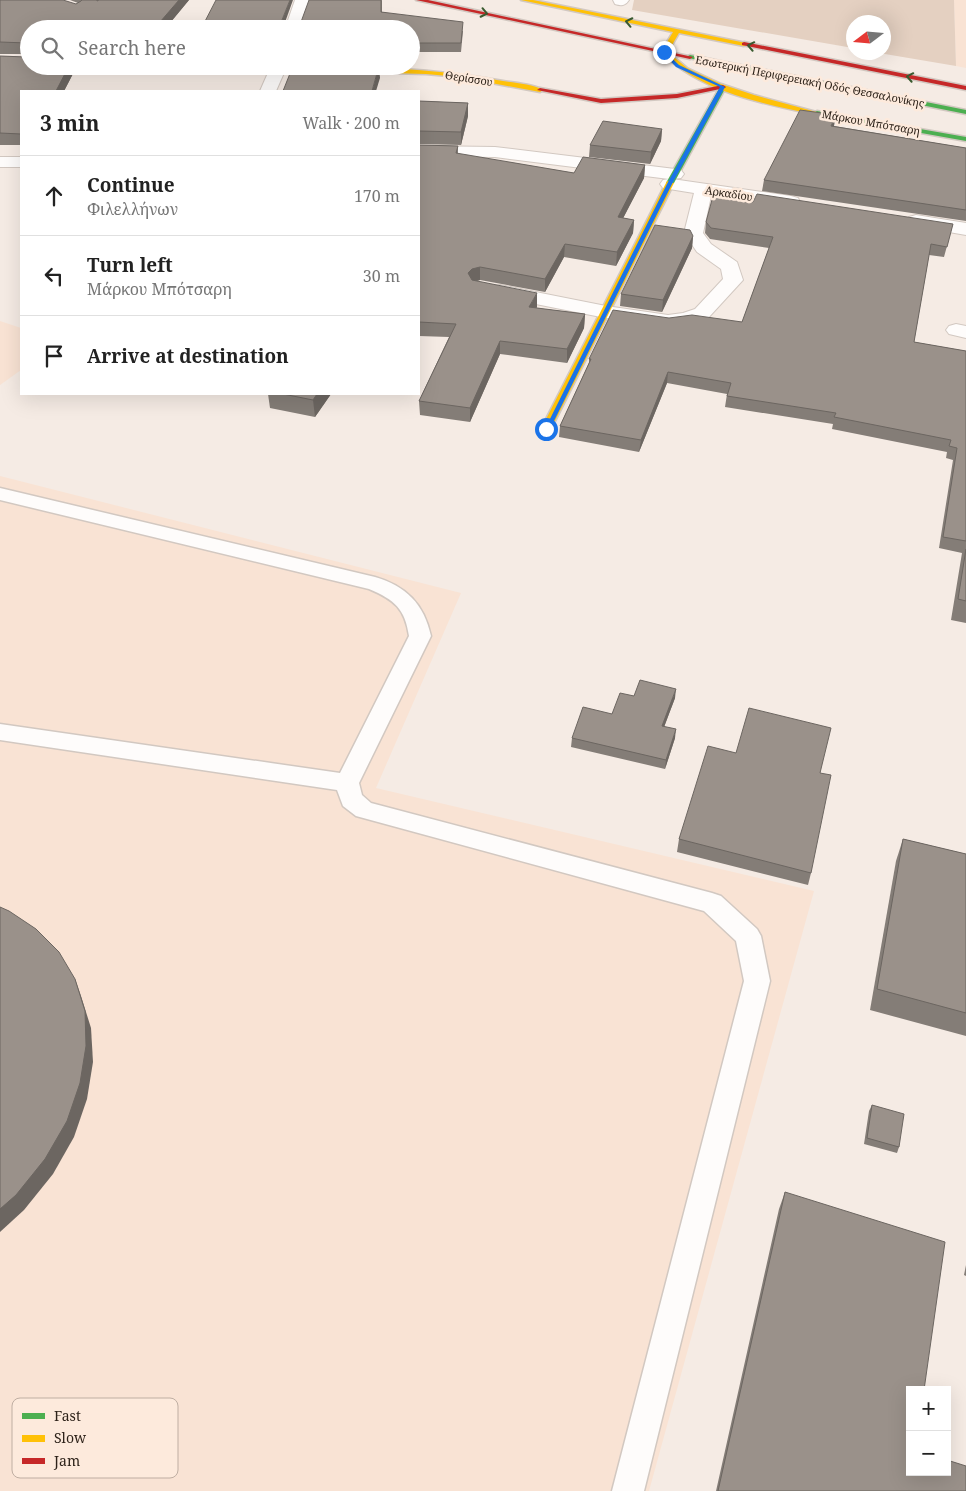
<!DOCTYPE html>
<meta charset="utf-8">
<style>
body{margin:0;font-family:"Noto Serif",serif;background:#f2f2f2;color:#222}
.controls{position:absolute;right:15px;bottom:15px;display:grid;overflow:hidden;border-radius:0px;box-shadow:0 5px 20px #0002}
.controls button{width:45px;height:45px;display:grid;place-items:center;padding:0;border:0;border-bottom:1px solid #e0e0e0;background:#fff;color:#222;font:25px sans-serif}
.compass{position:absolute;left:846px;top:15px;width:45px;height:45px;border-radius:50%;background:#fff;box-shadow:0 5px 20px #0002;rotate:254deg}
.stop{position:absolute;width:15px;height:15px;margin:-11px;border:4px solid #1a73e8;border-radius:50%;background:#fff}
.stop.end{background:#1a73e8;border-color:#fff;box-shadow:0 1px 5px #0008}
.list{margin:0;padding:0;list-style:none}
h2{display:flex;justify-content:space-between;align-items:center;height:65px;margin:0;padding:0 20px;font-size:21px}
h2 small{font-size:16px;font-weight:400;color:#767676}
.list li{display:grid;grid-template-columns:32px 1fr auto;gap:15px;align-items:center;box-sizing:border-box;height:80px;padding:0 20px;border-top:1px solid #e0e0e0}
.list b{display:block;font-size:19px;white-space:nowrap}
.list p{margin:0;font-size:16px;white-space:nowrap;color:#767676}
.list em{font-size:16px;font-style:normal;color:#767676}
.icon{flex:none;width:28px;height:28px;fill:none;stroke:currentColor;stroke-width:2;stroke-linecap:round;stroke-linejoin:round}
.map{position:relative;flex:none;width:966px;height:1491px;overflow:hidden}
.search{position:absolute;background:#fff;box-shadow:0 5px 20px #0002;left:20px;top:20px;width:400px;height:55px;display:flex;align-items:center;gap:12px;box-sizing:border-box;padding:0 18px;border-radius:28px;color:#767676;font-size:19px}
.panel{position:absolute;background:#fff;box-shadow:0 5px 20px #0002;left:20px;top:90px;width:400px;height:305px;border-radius:0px}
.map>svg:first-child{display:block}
.built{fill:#f9e3d4}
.green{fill:#e4d0c1}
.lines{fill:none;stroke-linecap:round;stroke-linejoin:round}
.lane-casing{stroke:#d2c8c1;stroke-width:3}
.street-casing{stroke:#d2c8c1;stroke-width:2}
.fast-casing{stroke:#d2c8c1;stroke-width:3}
.slow-casing{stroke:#d2c8c1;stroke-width:3}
.jam-casing{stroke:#d2c8c1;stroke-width:3}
.lane{fill:#fefcfb;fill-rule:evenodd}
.street{fill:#fefcfb;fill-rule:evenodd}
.fast{fill:#4caf50;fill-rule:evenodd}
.slow{fill:#ffc107;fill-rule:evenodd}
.jam{fill:#c62828;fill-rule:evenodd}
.wall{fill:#847d77}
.shaded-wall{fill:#6c6661}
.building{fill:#9a918a;stroke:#6c6661}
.oneway{stroke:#395a2f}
.route{fill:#1a73e8}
.labels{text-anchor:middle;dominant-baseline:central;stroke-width:5;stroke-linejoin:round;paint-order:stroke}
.far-street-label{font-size:11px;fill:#2d2219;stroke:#fdeadc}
.key{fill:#fdeadc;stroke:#bfaea2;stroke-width:1}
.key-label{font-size:14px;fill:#2d2219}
</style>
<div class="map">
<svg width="966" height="1491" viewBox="0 0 966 1491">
<rect width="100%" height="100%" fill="#f5ebe4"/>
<g class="built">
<path d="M954 0H966V68L956 66Z"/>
<path d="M0 321 21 328V370L0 385Z"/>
<path d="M0 476 461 593 376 788 814 891 649 1491H0Z"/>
</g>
<path class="green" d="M634 0H954L956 66 879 53 884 52V22H854L853 48 632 10Z"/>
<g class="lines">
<g class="lane-casing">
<path id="lane" d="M0 488 375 577C406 586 424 604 431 636L359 783 362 795 371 803 712 893 721 896 757 929 761 936 770 981 644 1491H612L744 981 736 941 704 911 356 816 343 806 337 790 0 740V724L340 773 409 636C405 609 395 600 369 589L0 500Z"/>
</g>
<g class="street-casing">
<g id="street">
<path d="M295 0H311L301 29H285Z"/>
<path d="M613 0H629C625 6 621 6 615 4Z"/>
<path d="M271 66H287L276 91H260Z"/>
<path d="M419 146 495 147 675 169 681 170 684 174 681 178 672 179 791 196 798 198 800 202 798 206 791 208 711 196 703 233 711 244 737 262 743 280 709 317 687 325 668 327 606 318 500 297 493 295 490 291 493 287 500 285 606 306 668 315 683 313 695 309 723 279 721 269 697 252 684 233 694 193 663 188 660 184 663 180 669 179 495 157 419 156Z"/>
<rect x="0" y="157" width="21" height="10"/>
<path d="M916 215 966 223V235L909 225 907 221 909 217Z"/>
<path d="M956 324 966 326V338L949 334 946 330 949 326Z"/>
</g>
</g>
<g class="fast-casing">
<g id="fast">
<path d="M690 55 966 110V114L688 58V56Z"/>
<path d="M723 85 726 87 674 183 667 185 666 183 720 87Z"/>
<path d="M817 111 966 137V141L815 114V112Z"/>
</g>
</g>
<g class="slow-casing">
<g id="slow">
<path d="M521 0H533L746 43V45L744 46 679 33 668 52 687 68 721 84 754 95 820 113 817 115C764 104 700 92 661 52L673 32Z"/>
<path d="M209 66C307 66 406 63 503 81 515 83 533 84 543 90L540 92 459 77 426 74 212 68Z"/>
<path d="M667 181 674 183 551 429 549 431H543L541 429Z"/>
</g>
</g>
<g class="jam-casing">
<g id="jam">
<path d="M416 0H428L693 57 690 59Z"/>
<path d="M744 42 966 86V90L742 45V43Z"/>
<path d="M723 85 726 87 725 88 677 98 601 103 537 90 540 88 601 99 677 94Z"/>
</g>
</g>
<use href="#lane" class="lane"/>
<use href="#street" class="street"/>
<use href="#fast" class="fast"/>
<use href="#slow" class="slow"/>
<use href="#jam" class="jam"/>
</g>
<g class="wall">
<path d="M0 0 76 4 78 3 70 0H189L165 29H29V66H77L64 91H21V145H0V56L26 57 28 54H0Z"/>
<path d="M382 0V12L463 31 461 52H411V29H201L285 22H301Z"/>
<path d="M419 101 468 103V116L461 145 419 144Z"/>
<path d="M834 126 966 148V221L762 191 764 180Z"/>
<path d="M662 129 661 141 650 164 589 157 590 145Z"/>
<path d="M419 145 458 146V154L574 173 645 165 644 178 623 218 634 220 633 233 616 266 564 257 545 292 480 280 477 281 537 307 536 308 585 314 584 328 567 363 500 354 470 422 420 415 419 401 449 337 419 336Z"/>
<path d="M753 202 953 224 944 257 929 255 914 342 966 351V623L951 620 962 553 939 548 953 460 946 458 947 452 832 429 833 424 725 407 727 394 667 383 639 452 559 437 560 426 589 363V359L669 318 742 322 769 248 710 239 705 233 706 222Z"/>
<path d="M693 236 692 248 662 312 620 306 621 294Z"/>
<path d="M268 394H331L315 417 270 408Z"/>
<path d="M634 696 675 698 664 727 675 738 665 769 571 747 572 738 612 714Z"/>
<path d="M820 773 811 873 808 885 677 852 679 839Z"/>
<path d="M903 839 966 854V1036L870 1010 896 861Z"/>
<path d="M872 1105 899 1147 897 1153 864 1144 869 1111Z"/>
<path d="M785 1192 910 1472 966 1491H716L779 1209Z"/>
<path d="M966 1265V1276L964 1275Z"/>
</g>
<g class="shaded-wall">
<path d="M179 0H189L165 29H154Z"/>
<path d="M290 0H293L283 28 282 20Z"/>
<path d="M69 66H77L64 91H56Z"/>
<path d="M379 66 380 78 376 91H372Z"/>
<path d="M468 103V116L461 145V132Z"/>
<path d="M836 115 834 126 830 136 831 126Z"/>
<path d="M662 129 661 141 650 164 651 152Z"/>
<path d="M645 165 644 178 617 230 618 217Z"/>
<path d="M634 220 633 233 616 266 617 252Z"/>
<path d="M693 236 692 248 662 312 663 300Z"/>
<path d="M565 244 564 257 545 292V279Z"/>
<path d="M480 267V280L472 282 468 273 472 269Z"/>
<path d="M537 293V307L529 321V307Z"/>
<path d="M585 314 584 328 567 363V349Z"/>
<path d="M500 341V354L470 422V408Z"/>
<path d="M668 372 667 383 639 452 641 440Z"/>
<path d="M317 394H331L315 417 313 400Z"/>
<path d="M676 689 675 698 661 735 662 726Z"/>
<path d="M676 729 675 738 665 769 666 760Z"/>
<path d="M75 979 81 996 91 1028 93 1062 87 1099 74 1137 53 1174 24 1210 0 1232V1209Z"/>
</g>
<g class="building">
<path d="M0 0H63L76 4 81 1 82 0H97V1L99 0H179L154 29H29V66H69L56 91H21V134L0 133V56L26 57 28 55V45L27 43 0 42Z"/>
<path d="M216 0H290L282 20 284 22H301L309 0H381V12L463 22 461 43H411V29H201Z"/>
<path d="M293 66H379L372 91H283Z"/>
<path d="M419 101 468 103 461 132 419 131Z"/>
<path d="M800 110 836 115 831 126 966 148V210L764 180Z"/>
<path d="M603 121 662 129 651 152 590 145Z"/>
<path d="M419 145 458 146 456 153 574 173 583 157 645 165 618 217 634 220 617 252 565 244 545 279 480 267 472 269 468 273 472 280 537 293 529 307 585 314 567 349 500 341 470 408 419 401 456 324 419 322Z"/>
<path d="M757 194 953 224 947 247 931 244 914 342 966 351V541L943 537 957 448 949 446 951 440 834 417 836 413 727 396 731 383 668 372 641 440 560 426 591 359H589L613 310 669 318 692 315 742 322 773 237 711 228 706 222 713 196 753 202Z"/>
<path d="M655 225 690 230 693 236 663 300 621 294Z"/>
<path d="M283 394H317L313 400Z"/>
<path d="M966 549V601L958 599Z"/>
<path d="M640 680 676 689 662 726 676 729 666 760 572 738 583 707 612 714 620 693 634 696Z"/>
<path d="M749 708 831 728 820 773 831 775 811 873 679 839 708 746 736 753Z"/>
<path d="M903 839 966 854V1013L877 989Z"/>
<path d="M0 907 9 911 36 929 59 952 75 979 85 1011 86 1046 80 1083 67 1121 45 1159 16 1195 0 1209Z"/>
<path d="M872 1105 904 1114 899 1147 867 1138Z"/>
<path d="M785 1192 945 1242 924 1390H910V1472H947V1460L966 1466V1491H718Z"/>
</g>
<defs><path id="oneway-chevron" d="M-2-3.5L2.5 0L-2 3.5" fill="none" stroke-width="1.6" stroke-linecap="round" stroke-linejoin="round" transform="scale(1.25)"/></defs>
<g class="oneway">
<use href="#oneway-chevron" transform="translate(484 13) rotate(12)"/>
<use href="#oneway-chevron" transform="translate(629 22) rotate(-168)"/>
<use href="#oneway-chevron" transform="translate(751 46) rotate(-169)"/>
<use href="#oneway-chevron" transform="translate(910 77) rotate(-169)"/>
</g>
<path class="route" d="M664 51 679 65 725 87 672 184 550 429 544 431 667 184 720 87 676 67 663 53Z"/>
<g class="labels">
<g class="far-street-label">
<text transform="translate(469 78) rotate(9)">Θερίσσου</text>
<text transform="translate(810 81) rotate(11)">Εσωτερική Περιφερειακή Οδός Θεσσαλονίκης</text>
<text transform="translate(871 122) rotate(10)">Μάρκου Μπότσαρη</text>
<text transform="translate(729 193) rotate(9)">Αρκαδίου</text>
</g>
</g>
<rect x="12" y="1398" width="166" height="80" rx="8" class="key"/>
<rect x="22" y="1413" width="23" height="6" fill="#4caf50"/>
<rect x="22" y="1435" width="23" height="7" fill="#ffc107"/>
<rect x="22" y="1458" width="23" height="6" fill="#c62828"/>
<g class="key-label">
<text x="54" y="1421">Fast</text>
<text x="54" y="1443">Slow</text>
<text x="54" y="1466">Jam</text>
</g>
</svg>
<div class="controls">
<button>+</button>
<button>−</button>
</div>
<svg class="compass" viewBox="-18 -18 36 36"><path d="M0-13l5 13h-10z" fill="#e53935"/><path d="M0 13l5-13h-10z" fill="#767676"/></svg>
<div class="stop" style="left:546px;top:429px"></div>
<div class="stop end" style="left:664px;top:52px"></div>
<div class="search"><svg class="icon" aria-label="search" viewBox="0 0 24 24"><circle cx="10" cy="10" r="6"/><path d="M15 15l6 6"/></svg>Search here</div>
<section class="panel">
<h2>3 min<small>Walk · 200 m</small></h2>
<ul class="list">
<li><svg class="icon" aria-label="ahead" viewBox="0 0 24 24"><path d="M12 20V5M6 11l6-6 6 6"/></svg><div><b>Continue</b><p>Φιλελλήνων</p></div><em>170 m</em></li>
<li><svg class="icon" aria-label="left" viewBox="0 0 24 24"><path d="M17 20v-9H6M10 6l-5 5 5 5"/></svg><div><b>Turn left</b><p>Μάρκου Μπότσαρη</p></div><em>30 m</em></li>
<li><svg class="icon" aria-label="arrive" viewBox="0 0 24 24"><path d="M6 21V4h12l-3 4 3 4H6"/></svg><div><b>Arrive at destination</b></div></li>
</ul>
</section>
</div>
